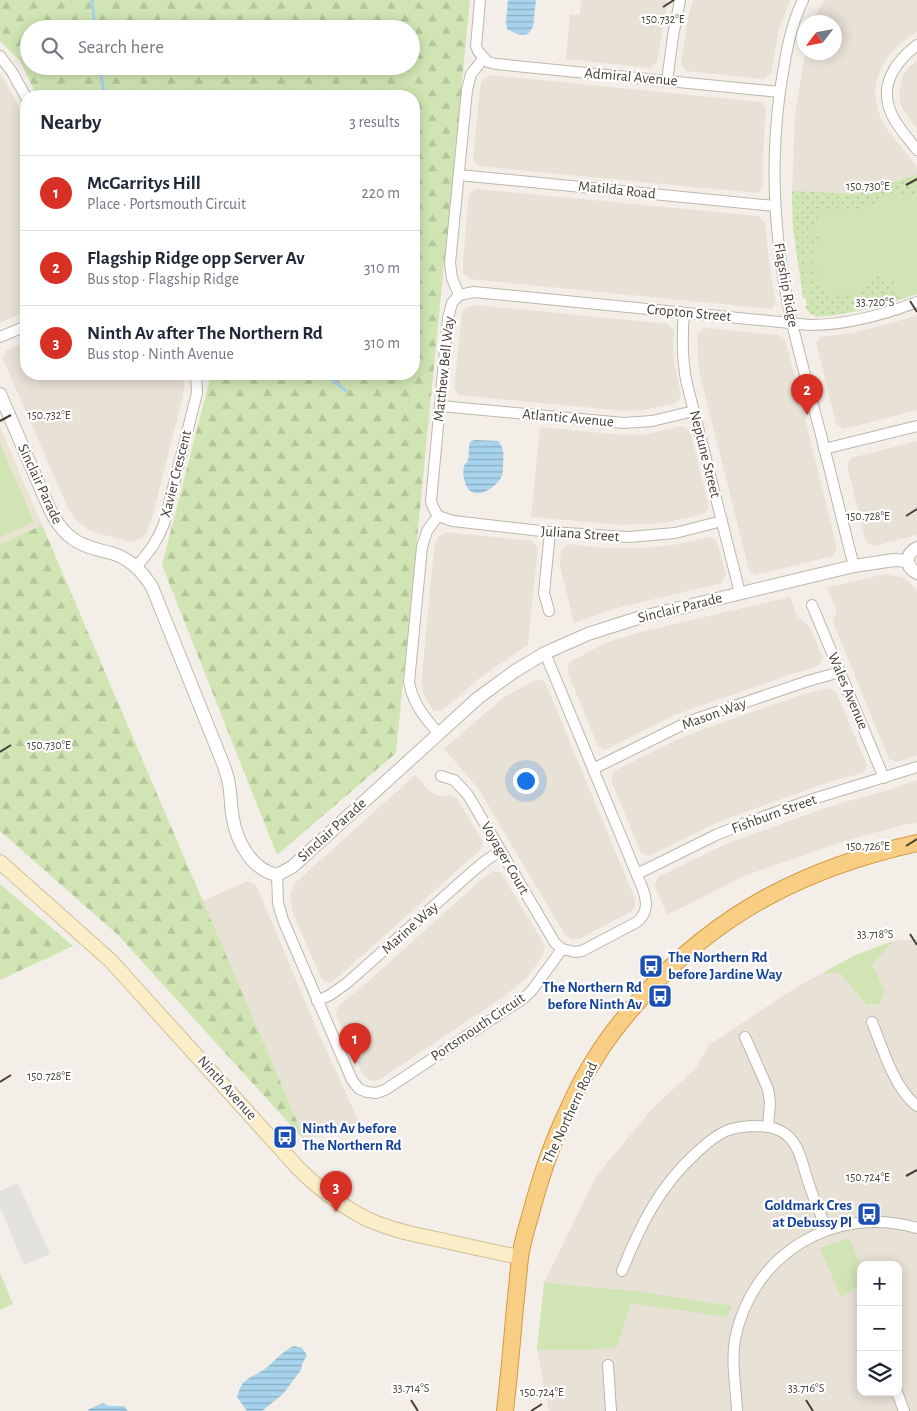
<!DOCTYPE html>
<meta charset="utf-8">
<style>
body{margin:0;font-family:"Alegreya Sans",sans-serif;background:#f6f6f7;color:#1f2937}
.controls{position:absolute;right:15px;bottom:15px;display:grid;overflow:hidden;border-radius:10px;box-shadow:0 2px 12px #0003}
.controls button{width:45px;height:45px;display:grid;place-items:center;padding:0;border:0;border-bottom:1px solid #e0e1e3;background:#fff;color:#1f2937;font:25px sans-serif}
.compass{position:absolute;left:797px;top:15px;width:45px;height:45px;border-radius:50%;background:#fff;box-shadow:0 2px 12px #0003;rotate:238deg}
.you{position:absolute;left:525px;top:780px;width:18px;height:18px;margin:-12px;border:4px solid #fff;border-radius:50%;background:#1a73e8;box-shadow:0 0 0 8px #1a73e833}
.badge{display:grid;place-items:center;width:32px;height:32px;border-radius:50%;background:#d93025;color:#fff;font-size:16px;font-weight:700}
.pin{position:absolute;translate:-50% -41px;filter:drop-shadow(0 1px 2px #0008)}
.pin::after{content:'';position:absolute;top:26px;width:18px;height:15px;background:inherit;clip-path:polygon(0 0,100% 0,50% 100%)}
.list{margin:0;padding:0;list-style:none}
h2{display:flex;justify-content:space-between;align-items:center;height:65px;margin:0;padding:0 20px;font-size:21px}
h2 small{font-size:16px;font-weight:400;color:#747a83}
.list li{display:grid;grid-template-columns:32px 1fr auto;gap:15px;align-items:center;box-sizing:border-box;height:75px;padding:0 20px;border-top:1px solid #e0e1e3}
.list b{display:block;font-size:19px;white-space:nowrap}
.list p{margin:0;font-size:16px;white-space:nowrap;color:#747a83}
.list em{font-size:16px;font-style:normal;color:#747a83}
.icon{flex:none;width:28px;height:28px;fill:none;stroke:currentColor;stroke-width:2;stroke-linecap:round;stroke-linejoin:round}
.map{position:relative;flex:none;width:917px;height:1411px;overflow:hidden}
.search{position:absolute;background:#fff;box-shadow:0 2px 12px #0003;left:20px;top:20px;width:400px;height:55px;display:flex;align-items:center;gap:12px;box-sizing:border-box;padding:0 18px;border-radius:28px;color:#747a83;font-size:19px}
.panel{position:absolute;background:#fff;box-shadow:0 2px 12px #0003;left:20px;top:90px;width:400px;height:290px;border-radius:20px}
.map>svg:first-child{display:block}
.residential{fill:#e7e1d6;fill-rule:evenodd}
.education{fill:#ebe3d2}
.green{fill:#d0e5b3}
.forest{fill:url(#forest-firs);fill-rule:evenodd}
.garden{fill:url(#garden-dots)}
.parking{fill:#e4e2df}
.water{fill:url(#water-rules)}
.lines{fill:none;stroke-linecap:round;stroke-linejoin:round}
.stream{stroke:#a7d3ec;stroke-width:3}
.minor-casing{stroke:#beb6ab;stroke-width:12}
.tertiary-casing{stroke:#beb6ab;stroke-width:14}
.secondary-casing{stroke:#d0c099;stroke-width:16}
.trunk-casing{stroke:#d5983f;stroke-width:18}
.minor{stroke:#fff;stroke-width:10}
.tertiary{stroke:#fff;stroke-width:12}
.secondary{stroke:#fcedc9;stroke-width:14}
.trunk{stroke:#f8ce85;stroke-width:16}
.ticks{fill:none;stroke:#463f37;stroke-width:2}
.labels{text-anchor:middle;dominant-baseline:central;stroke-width:4.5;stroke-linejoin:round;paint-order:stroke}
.street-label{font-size:15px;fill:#463f37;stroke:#fff}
.transit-label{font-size:15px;font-weight:bold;fill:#164399;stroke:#fff;text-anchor:start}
.ticks-label{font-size:12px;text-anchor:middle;fill:#463f37;stroke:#fff;stroke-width:4.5;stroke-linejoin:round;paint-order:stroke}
</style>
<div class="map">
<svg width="917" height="1411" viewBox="0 0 917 1411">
<defs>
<pattern id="forest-firs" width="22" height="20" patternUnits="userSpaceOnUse" patternTransform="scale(1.25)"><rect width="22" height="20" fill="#d0e5b3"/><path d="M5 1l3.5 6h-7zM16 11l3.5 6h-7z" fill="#b4c69b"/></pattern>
<pattern id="garden-dots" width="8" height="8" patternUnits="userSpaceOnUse" patternTransform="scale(1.25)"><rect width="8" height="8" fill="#d0e5b3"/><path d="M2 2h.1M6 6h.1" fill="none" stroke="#b4c69b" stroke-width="1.8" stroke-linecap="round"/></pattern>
<pattern id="water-rules" width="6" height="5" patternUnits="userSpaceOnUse" patternTransform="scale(1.25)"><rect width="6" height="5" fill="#a7d3ec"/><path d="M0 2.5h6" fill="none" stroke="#8aadc0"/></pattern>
</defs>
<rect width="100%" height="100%" fill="#f3efe8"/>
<g class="residential">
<path d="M581 0H668L657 62 650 68 566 59 570 14 580 15Z"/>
<path d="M693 0H790L779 29 771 73 764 79 686 71 681 64 689 14Z"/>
<path d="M824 0H917V31L893 50 888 56 880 70 877 80 875 91 876 100 880 117 886 128 917 167V175L855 194 792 191 795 116 805 53 834 52V22H812Z"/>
<path d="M917 61V129L903 110 900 102 899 94 903 75 910 66Z"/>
<path d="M0 73 7 84 26 121V311L0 323Z"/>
<path d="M491 75 761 102 766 108 763 155V187L757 193 478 166 473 159 480 88 482 80Z"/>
<path d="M476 189 758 216 765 223 770 270 776 303 771 309 470 279 463 273V260L469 194Z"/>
<path d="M474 305 668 324 674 331 673 344 675 367 681 396 676 403 643 410 625 411 459 395 454 388 462 314 465 308Z"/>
<path d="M917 315V410L844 429 836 424 816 342 821 337 851 333 892 323Z"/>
<path d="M704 328 778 335 786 342 837 548 833 556 756 575 749 570 700 375 698 358 697 333Z"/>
<path d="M26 342V374H182L184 384 183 396 151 521 146 534 141 538 137 540 129 542 91 531 78 522 68 508 3 359 6 350Z"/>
<path d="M682 426 690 430 709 507 704 514 663 523 622 525 531 517 540 427 611 434 631 435 647 434Z"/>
<path d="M917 441V535L874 546 866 542 847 465 851 458Z"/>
<path d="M445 532 532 541 538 547 528 645 482 676 442 711 433 710 423 694 422 676 434 549 437 538Z"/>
<path d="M710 537 717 541 726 575 721 583 617 608 574 623 560 565 561 550 568 544 602 548H645L673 545Z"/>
<path d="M885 574 905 578 917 591V755L897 762 889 759 833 622 837 611 827 588Z"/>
<path d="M790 597 797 616 810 627 823 658 819 666 788 675 675 715 605 750 598 746 567 671 570 662 605 643 641 632Z"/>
<path d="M538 679 545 682 635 899V907L630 912 579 939 572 940 565 935 478 788 444 749 503 698Z"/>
<path d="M828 688 836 692 867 765 863 773 832 781 720 821 649 856 641 853 611 780 614 771 676 740 704 729 798 696Z"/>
<path d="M415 775 430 792 434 794 440 796 451 795 457 799 483 842 481 850 470 859 339 976 330 983 322 980 293 913 290 895 294 884Z"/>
<path d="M917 780V823L903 825 844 841 744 876 667 915 655 886 658 877 726 844 828 807 892 789Z"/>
<path d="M493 871 501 873 544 944 543 955 526 979 503 997 379 1080 371 1081 363 1075 336 1014 339 1005 363 986 482 879Z"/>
<path d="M248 881 256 885 318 1032 359 1122 306 1141 202 901Z"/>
<path d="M917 939V1411H549L537 1350 544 1283 597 1175 652 1109 696 1068 709 1045 798 986 823 973H840L867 1005H879L885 990 872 965 893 941ZM861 1265H898V1392H861Z"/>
</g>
<path class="education" d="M0 427 42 525 0 545Z"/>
<g class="green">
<path d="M917 175V294C884 306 851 314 816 317L808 310 802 283 792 191 855 194Z"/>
<path d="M0 444 34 522 0 537Z"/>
<path d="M893 941 872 965 885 990 879 1005 872 1004 867 1005 840 973H823L853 956Z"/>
<path d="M849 1238 861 1265V1285L841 1297 820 1248Z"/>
<path d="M0 1273 13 1304 0 1310Z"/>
<path d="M544 1283 635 1291 732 1306 727 1317 631 1303 617 1347 589 1350H537Z"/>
</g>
<g class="forest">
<path d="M0 0H470L396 753 277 855 162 565 211 374H414V96H37L20 61 0 41ZM29 29H411V66H29Z"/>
<path d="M42 525 306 1142 118 935 0 831V545Z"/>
<path d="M0 884 73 946 0 980Z"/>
</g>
<g class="garden">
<path d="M917 175V201L894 192 862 210 831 208C818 208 817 221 814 230 812 232 810 235 808 237L805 298H803L793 228 792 191 855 194Z"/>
<path d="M817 236 831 245V246C826 245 823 240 818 241L816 243 817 284 821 285 820 290 839 295 840 293C857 297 866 286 874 273L889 283 894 280 899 299C871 307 842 316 812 315L808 311 805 306H809L812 240Z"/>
</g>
<path class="parking" d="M18 1183 50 1254 24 1265 0 1207V1191Z"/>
<g class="water">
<path d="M508 0H536L533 27 528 34C519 36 515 34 507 29L506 21Z"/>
<path d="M476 440 498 441C504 448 504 454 503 463 503 468 503 474 501 478 491 493 468 503 464 478 463 475 463 470 464 467 464 464 467 463 468 460 470 454 467 447 471 441Z"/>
<path d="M294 1346 302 1348 307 1355 302 1364 301 1370 283 1394 262 1411H247L237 1397C239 1392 240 1386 244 1382 249 1377 254 1376 260 1372 273 1365 281 1351 294 1346Z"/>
<path d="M103 1403 109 1406H124L128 1411H88L89 1409Z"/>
</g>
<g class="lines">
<g class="stream">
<path d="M92 0 95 29"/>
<path d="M99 66 105 96"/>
<path d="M325 374 346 391"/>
</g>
<g class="minor-casing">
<g id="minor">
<path d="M803 0C789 29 785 60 780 91 772 150 773 210 782 269 789 320 804 370 817 420 830 468 841 518 854 566"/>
<path d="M917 45C895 62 878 86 892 115 898 128 908 138 917 150"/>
<path d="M0 56 12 72 26 97"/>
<path d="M484 58 488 62 496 64 780 92"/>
<path d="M667 81 673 36 680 0"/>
<path d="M459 175 775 206"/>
<path d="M459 295 474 292 810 325C847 325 883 315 917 302"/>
<path d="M684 313C682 336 682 357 686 380L740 593"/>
<path d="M0 337 26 326"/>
<path d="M441 406 624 423 652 421 694 411"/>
<path d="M824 449 917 426"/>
<path d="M438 516 453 521 550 532 629 537 675 533 722 521"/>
<path d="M136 567C149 552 157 542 164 524L197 393 196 374"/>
<path d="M812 605 884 778"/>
<path d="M549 611 544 593 550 532"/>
<path d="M439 734C425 718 413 704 409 682L422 547 427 531 438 516 433 507 431 501 448 318 452 303 459 295 452 278 450 263 467 90 471 74 484 58 478 51 476 46 480 0"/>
<path d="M593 769 690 721 808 681 840 672"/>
<path d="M441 776 454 780 468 795 555 943 562 949"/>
<path d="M637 874 716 835 743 824 813 799 917 767"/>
<path d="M277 875 278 903 283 920 352 1080 359 1089 367 1092 376 1093 385 1090 524 998 533 989 562 949 575 952 582 951 637 922C649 912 647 900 642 887L545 653"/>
<path d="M317 1001 330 995 347 983 473 871 488 859 501 851"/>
<path d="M872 1022C883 1049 894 1088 917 1106"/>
<path d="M745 1037 768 1089 770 1102 768 1127"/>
<path d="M622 1271C640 1226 659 1187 696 1153 705 1145 714 1136 726 1131 735 1127 743 1127 752 1126 765 1126 778 1127 788 1136 801 1148 803 1168 809 1184 814 1200 821 1215 827 1230"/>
<path d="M608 1365 611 1411"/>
<path d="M897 1392 904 1411"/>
<path d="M737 1411C736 1387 731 1363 735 1339 752 1254 834 1204 917 1228"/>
</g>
</g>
<g class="tertiary-casing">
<g id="tertiary">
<path d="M0 394 47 503C54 519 62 533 78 542 88 548 99 550 111 553 130 558 142 571 152 587L222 761C226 771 229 781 230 791 231 801 231 810 233 819 237 842 252 870 277 875L292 867 478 698 515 671 545 653 588 634 638 618 854 566 894 560 908 561"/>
<path d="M917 548C905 554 905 567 917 573"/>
</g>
</g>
<g class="secondary-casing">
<path id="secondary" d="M0 862 111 961 297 1167C318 1188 341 1206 367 1219 391 1230 416 1235 441 1240 467 1246 494 1252 520 1257"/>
</g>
<g class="trunk-casing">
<path id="trunk" d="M505 1411C509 1376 512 1342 515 1307 517 1291 518 1274 520 1258 522 1242 527 1227 531 1213 539 1183 548 1154 561 1125 571 1102 582 1078 596 1057 609 1035 626 1015 643 996 718 912 808 867 917 843"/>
</g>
<use href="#minor" class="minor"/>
<use href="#tertiary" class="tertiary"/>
<use href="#secondary" class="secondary"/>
<use href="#trunk" class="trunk"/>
</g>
<path class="ticks" d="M663 7 674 0M906 185 917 179M910 301 917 312M0 421 11 415M906 516 917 509M0 752 11 745M906 846 917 839M910 934 917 945M0 1082 11 1075M906 1176 917 1170M411 1400 418 1411M806 1400 813 1411M531 1411 542 1404"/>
<defs>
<g id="bus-square" transform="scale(1.25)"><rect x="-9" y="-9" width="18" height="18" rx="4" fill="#1a4fb4" stroke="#fff"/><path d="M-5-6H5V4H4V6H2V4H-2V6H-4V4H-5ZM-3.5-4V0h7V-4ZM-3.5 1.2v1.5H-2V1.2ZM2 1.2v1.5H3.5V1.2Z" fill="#fff"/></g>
</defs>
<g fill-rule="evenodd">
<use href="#bus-square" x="651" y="966"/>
<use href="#bus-square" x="660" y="996"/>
<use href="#bus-square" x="285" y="1137"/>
<use href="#bus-square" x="869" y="1214"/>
</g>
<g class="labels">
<g class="street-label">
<text transform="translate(631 77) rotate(5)">Admiral Avenue</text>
<text transform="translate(617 190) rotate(6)">Matilda Road</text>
<text transform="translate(786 285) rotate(80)">Flagship Ridge</text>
<text transform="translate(689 313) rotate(5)">Cropton Street</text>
<text transform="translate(444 369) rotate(-84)">Matthew Bell Way</text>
<text transform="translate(568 418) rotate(5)">Atlantic Avenue</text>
<text transform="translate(705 454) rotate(76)">Neptune Street</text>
<text transform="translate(176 474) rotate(-76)">Xavier Crescent</text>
<text transform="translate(40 484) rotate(65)">Sinclair Parade</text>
<text transform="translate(580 534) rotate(4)">Juliana Street</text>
<text transform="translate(680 608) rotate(-14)">Sinclair Parade</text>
<text transform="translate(848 691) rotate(67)">Wales Avenue</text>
<text transform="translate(714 714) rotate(-20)">Mason Way</text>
<text transform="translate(774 814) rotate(-20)">Fishburn Street</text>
<text transform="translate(332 830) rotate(-42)">Sinclair Parade</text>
<text transform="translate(505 858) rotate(60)">Voyager Court</text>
<text transform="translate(410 928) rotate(-42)">Marine Way</text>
<text transform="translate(478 1027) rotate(-34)">Portsmouth Circuit</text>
<text transform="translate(227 1088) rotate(48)">Ninth Avenue</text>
<text transform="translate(570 1113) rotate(-65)">The Northern Road</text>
</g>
<g class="transit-label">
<text x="668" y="957">The Northern Rd<tspan x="668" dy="17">before Jardine Way</tspan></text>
<text x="642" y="987" text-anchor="end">The Northern Rd<tspan x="642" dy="17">before Ninth Av</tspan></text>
<text x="302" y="1128">Ninth Av before<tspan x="302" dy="17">The Northern Rd</tspan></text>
<text x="852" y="1205" text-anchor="end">Goldmark Cres<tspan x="852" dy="17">at Debussy Pl</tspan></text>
</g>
</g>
<g class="ticks-label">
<text x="663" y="23">150.732°E</text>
<text x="868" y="190">150.730°E</text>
<text x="875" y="306">33.720°S</text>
<text x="49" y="419">150.732°E</text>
<text x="868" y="520">150.728°E</text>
<text x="49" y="749">150.730°E</text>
<text x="868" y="850">150.726°E</text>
<text x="875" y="938">33.718°S</text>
<text x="49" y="1080">150.728°E</text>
<text x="868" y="1181">150.724°E</text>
<text x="411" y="1392">33.714°S</text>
<text x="806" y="1392">33.716°S</text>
<text x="542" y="1396">150.724°E</text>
</g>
</svg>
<div class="controls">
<button>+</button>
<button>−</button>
<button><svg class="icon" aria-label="layers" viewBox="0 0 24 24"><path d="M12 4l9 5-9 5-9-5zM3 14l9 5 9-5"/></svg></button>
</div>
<svg class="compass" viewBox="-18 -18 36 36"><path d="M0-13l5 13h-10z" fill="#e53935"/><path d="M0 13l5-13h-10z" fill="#747a83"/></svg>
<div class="you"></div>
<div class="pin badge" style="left:355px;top:1064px">1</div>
<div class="pin badge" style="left:807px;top:415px">2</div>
<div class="pin badge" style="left:336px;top:1212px">3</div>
<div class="search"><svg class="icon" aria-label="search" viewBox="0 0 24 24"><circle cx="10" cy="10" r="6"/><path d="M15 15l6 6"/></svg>Search here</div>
<section class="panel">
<h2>Nearby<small>3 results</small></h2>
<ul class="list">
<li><span class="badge">1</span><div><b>McGarritys Hill</b><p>Place · Portsmouth Circuit</p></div><em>220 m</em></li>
<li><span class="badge">2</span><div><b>Flagship Ridge opp Server Av</b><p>Bus stop · Flagship Ridge</p></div><em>310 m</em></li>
<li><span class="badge">3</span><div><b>Ninth Av after The Northern Rd</b><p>Bus stop · Ninth Avenue</p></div><em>310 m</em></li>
</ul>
</section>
</div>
